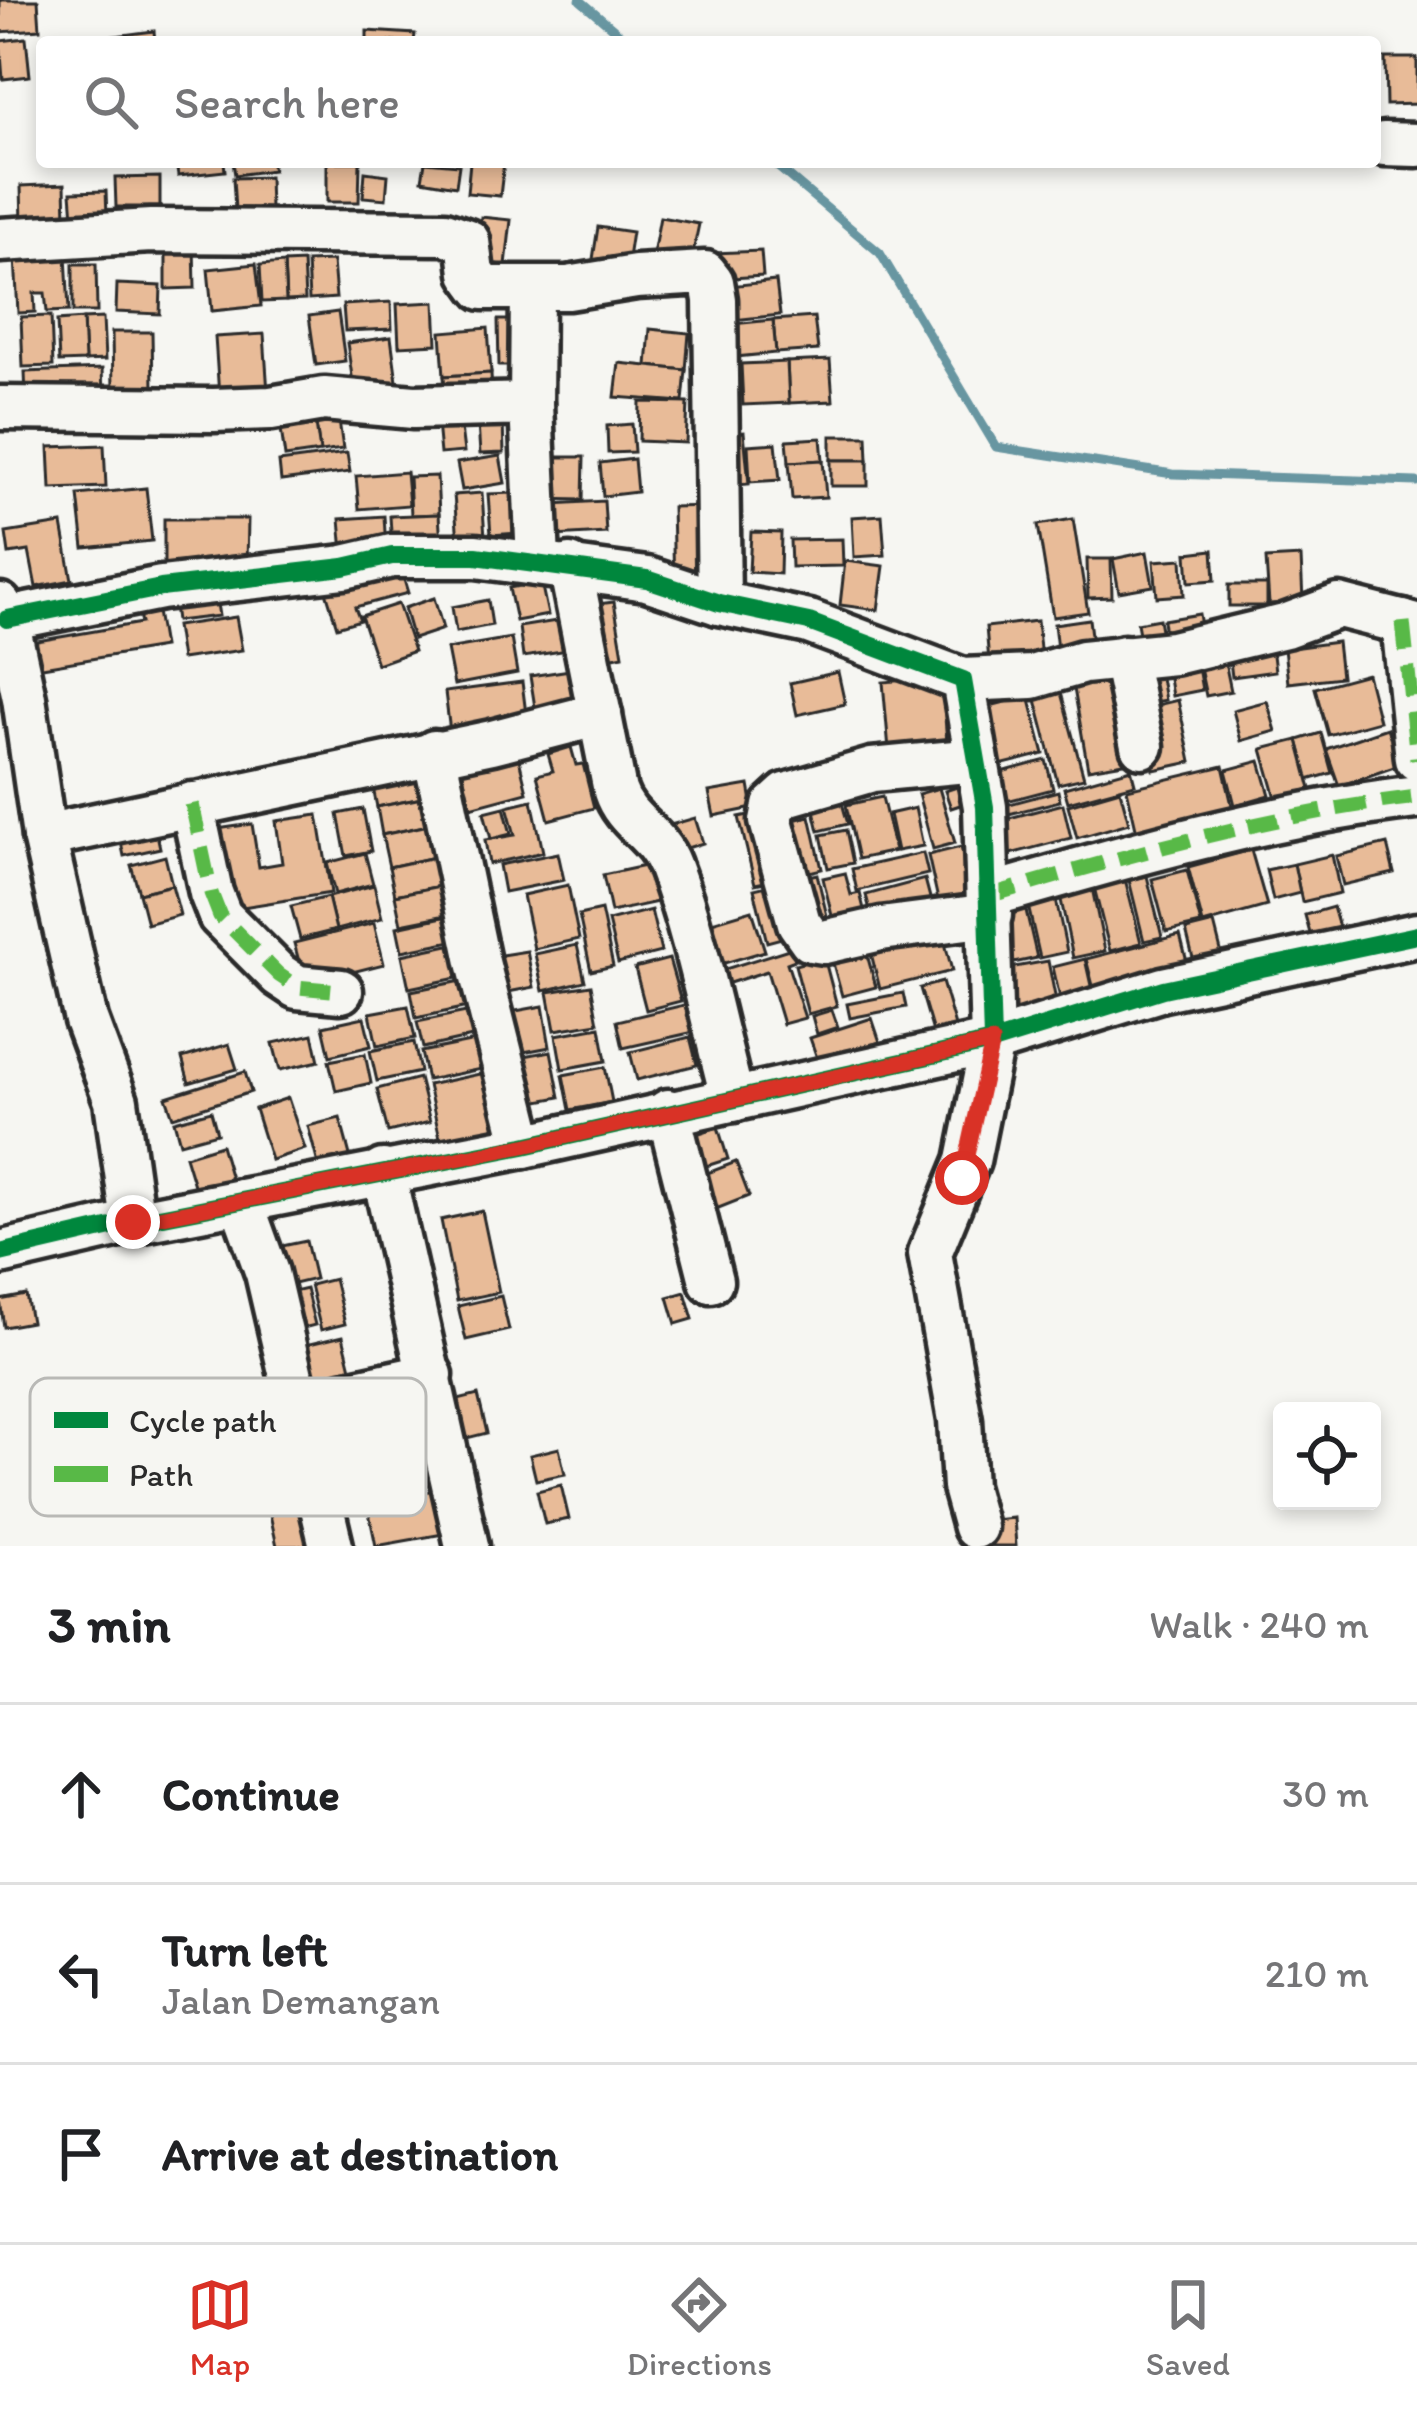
<!DOCTYPE html>
<meta charset="utf-8">
<style>
body{margin:0;font-family:Itim,sans-serif;background:#f6f6f6;color:#202124}
.controls{position:absolute;right:36px;bottom:36px;display:grid;overflow:hidden;border-radius:12px;box-shadow:0 6px 18px #0003}
.controls button{width:108px;height:108px;display:grid;place-items:center;padding:0;border:0;border-bottom:3px solid #e0e0e0;background:#fff;color:#202124;font:60px sans-serif}
.stop{position:absolute;width:36px;height:36px;margin:-27px;border:9px solid #d93025;border-radius:50%;background:#fff}
.stop.end{background:#d93025;border-color:#fff;box-shadow:0 3px 12px #0008}
.list{margin:0;padding:0;list-style:none}
h2{display:flex;justify-content:space-between;align-items:center;height:156px;margin:0;padding:0 48px;font-size:51px}
h2 small{font-size:39px;font-weight:400;color:#757577}
.list li{display:grid;grid-template-columns:78px 1fr auto;gap:36px;align-items:center;box-sizing:border-box;height:180px;padding:0 48px;border-top:3px solid #e0e0e0}
.list b{display:block;font-size:45px;white-space:nowrap}
.list p{margin:0;font-size:39px;white-space:nowrap;color:#757577}
.list em{font-size:39px;font-style:normal;color:#757577}
.icon{flex:none;width:66px;height:66px;fill:none;stroke:currentColor;stroke-width:2;stroke-linecap:round;stroke-linejoin:round}
.map{position:relative;flex:none;width:1417px;height:1546px;overflow:hidden}
.search{position:absolute;background:#fff;box-shadow:0 6px 18px #0003;left:36px;right:36px;top:36px;height:132px;display:flex;align-items:center;gap:30px;box-sizing:border-box;padding:0 42px;border-radius:12px;color:#757577;font-size:45px}
.sheet{height:696px;background:#fff}
nav{display:flex;justify-content:space-around;align-items:center;box-sizing:border-box;height:168px;border-top:3px solid #e0e0e0;background:#fff;font-size:33px;color:#757577}
nav a{display:grid;justify-items:center;gap:6px}
nav .on{color:#d93025}
.map>svg:first-child{display:block}
.lines{fill:none;stroke-linecap:round;stroke-linejoin:round}
.stream{stroke:#6896a1;stroke-width:9}
.building{fill:#e8bb98;stroke:#2b2b2b;stroke-width:3}
.minor-casing{stroke:#2b2b2b;stroke-width:51}
.minor{stroke:#f6f6f2;stroke-width:42}
.quiet{stroke:#58b947;stroke-width:15;stroke-dasharray:30 15;stroke-linecap:butt}
.cycleway-casing{stroke:#f6f6f2;stroke-width:26}
.cycleway{stroke:#00873e;stroke-width:18}
.route{stroke:#d93025;stroke-width:15}
.key{fill:#f6f6f2;stroke:#b9b9b6;stroke-width:3}
.key-label{font-size:33px;fill:#2b2b2b}
</style>
<div class="map">
<svg width="1417" height="1546" viewBox="0 0 1417 1546">
<rect width="100%" height="100%" fill="#f6f6f2"/>
<filter id="ink" filterUnits="userSpaceOnUse"><feTurbulence type="fractalNoise" baseFrequency=".00833" numOctaves="2"/><feDisplacementMap in="SourceGraphic" scale="24" xChannelSelector="R" yChannelSelector="G"/><feConvolveMatrix kernelMatrix="1 2 1 2 8 2 1 2 1" color-interpolation-filters="sRGB"/></filter>
<g filter="url(#ink)">
<g class="lines">
<g class="stream">
<path d="M580 0 629 42"/>
<path d="M772 162 880 253 996 447 1173 474 1417 482"/>
</g>
</g>
<g class="building">
<path d="M0 0H38L40 29 0 32Z"/>
<path d="M154 31 155 42H99V38Z"/>
<path d="M367 31 415 34 414 42H367Z"/>
<path d="M26 38 30 76 3 79 0 41Z"/>
<path d="M1385 58H1417V104L1386 105Z"/>
<path d="M176 162H224L225 171 178 176Z"/>
<path d="M233 162H271L273 170 235 175Z"/>
<path d="M327 162H360L359 202H327Z"/>
<path d="M425 162 459 165 456 186 422 180Z"/>
<path d="M470 162H504L500 196 467 193Z"/>
<path d="M365 172 388 175 386 199 363 197Z"/>
<path d="M160 177V207H116L115 178Z"/>
<path d="M269 177 270 209 235 210 233 178Z"/>
<path d="M65 184 66 221 22 223 21 186Z"/>
<path d="M106 191 107 216 73 218 71 192Z"/>
<path d="M481 217 511 220 506 265 476 262Z"/>
<path d="M660 217 699 224 690 267 652 260Z"/>
<path d="M598 227 632 232 625 278 591 272Z"/>
<path d="M166 245H194L195 288 166 289Z"/>
<path d="M761 251 763 276 715 279 714 253Z"/>
<path d="M66 255 69 311 47 312 45 293H34L35 312 18 313 15 257Z"/>
<path d="M333 261 336 298 309 300 307 262Z"/>
<path d="M303 262 305 300 286 301 284 263Z"/>
<path d="M284 263 286 301 262 302 260 265Z"/>
<path d="M73 264H96L97 312H73Z"/>
<path d="M256 264 261 306 212 311 208 269Z"/>
<path d="M776 281 780 315 733 320 729 286Z"/>
<path d="M117 284 161 286 160 314 116 312Z"/>
<path d="M391 302 392 329 345 331 343 305Z"/>
<path d="M435 302 437 344 399 346 397 304Z"/>
<path d="M338 312 345 361 316 365 309 316Z"/>
<path d="M51 316 53 366 23 367 21 317Z"/>
<path d="M814 317 818 350 776 353 773 320Z"/>
<path d="M103 318 105 360 85 361 83 319Z"/>
<path d="M83 319 85 361 59 362 57 321Z"/>
<path d="M498 320H527L528 366H499Z"/>
<path d="M773 320 776 353 735 357 732 324Z"/>
<path d="M488 328 491 373 444 376 441 332Z"/>
<path d="M650 329 689 333 686 370 647 366Z"/>
<path d="M112 332H152L153 389 113 390Z"/>
<path d="M264 334 268 393 219 396 215 337Z"/>
<path d="M391 337 398 389 355 396 347 343Z"/>
<path d="M830 360 833 401 789 403 787 362Z"/>
<path d="M787 362 789 403 743 405 741 364Z"/>
<path d="M619 363 686 370 683 402 615 397Z"/>
<path d="M102 369 103 394 26 397 25 372Z"/>
<path d="M491 373 492 397 446 400 444 376Z"/>
<path d="M640 402 688 403 686 443 639 441Z"/>
<path d="M337 406 343 449 320 452 314 410Z"/>
<path d="M314 410 320 452 285 457 279 415Z"/>
<path d="M460 420 464 452 440 454 437 423Z"/>
<path d="M503 422 504 453 480 454 478 423Z"/>
<path d="M632 424 634 452 608 453 607 426Z"/>
<path d="M744 432 749 484 726 486 721 434Z"/>
<path d="M831 436H867L868 460H831Z"/>
<path d="M821 438 823 460 789 462 787 440Z"/>
<path d="M776 443 780 480 750 482 748 445Z"/>
<path d="M104 445 106 487 51 489 49 447Z"/>
<path d="M347 453 350 472 281 481 279 462Z"/>
<path d="M500 456 505 483 462 490 457 463Z"/>
<path d="M540 457H584L583 500 539 499Z"/>
<path d="M634 459 637 492 603 496 600 463Z"/>
<path d="M823 460 826 497 792 499 789 462Z"/>
<rect x="831" y="460" width="37" height="26"/>
<path d="M406 472 409 505 359 509 356 476Z"/>
<path d="M437 476 439 514 411 515 409 477Z"/>
<path d="M146 488 152 541 84 548 78 495Z"/>
<path d="M482 493 485 538 458 540 454 495Z"/>
<path d="M514 493 518 533 491 535 488 494Z"/>
<path d="M604 501 606 533 554 536 552 504Z"/>
<path d="M709 506 711 584 674 585 672 507Z"/>
<path d="M439 514 441 545 392 548 390 516Z"/>
<path d="M882 515 885 555 854 557 852 517Z"/>
<path d="M384 516 386 549 343 552 340 519Z"/>
<path d="M164 519H248L247 564 164 577Z"/>
<path d="M1073 519 1088 612 1053 617 1038 525Z"/>
<path d="M62 524 72 580 36 587 29 551 9 554 6 533Z"/>
<path d="M751 532 781 533 780 574 749 572Z"/>
<path d="M842 539 843 566 791 567 790 540Z"/>
<path d="M1213 550 1215 580 1189 582 1187 553Z"/>
<path d="M1147 552 1153 586 1119 592 1113 559Z"/>
<path d="M1301 557 1303 602 1269 604 1266 559Z"/>
<path d="M1087 559H1111L1112 597 1088 598Z"/>
<path d="M1182 559 1184 595 1157 597 1154 561Z"/>
<path d="M398 560 408 593 355 607 360 620 337 627 323 582Z"/>
<path d="M845 561 884 566 878 610 840 605Z"/>
<path d="M541 582 548 615 516 621 509 588Z"/>
<rect x="1229" y="585" width="38" height="21"/>
<path d="M215 591 219 616 176 621 173 597Z"/>
<path d="M434 598 443 629 413 639 404 608Z"/>
<path d="M155 600 163 647 24 670 20 644 141 623 136 603Z"/>
<path d="M488 600 492 625 456 632 452 607Z"/>
<path d="M614 602 623 655 599 660 590 605Z"/>
<path d="M398 604 414 651 377 664 361 616Z"/>
<path d="M1199 614 1204 644 1167 649 1163 620Z"/>
<path d="M236 617 242 650 181 659 176 626Z"/>
<path d="M1089 619 1093 652 1058 657 1054 624Z"/>
<path d="M1159 619 1164 646 1142 650 1137 623Z"/>
<path d="M563 620 568 650 523 657 519 627Z"/>
<path d="M1037 621 1042 667 990 673 986 627Z"/>
<path d="M511 638 517 673 454 685 447 649Z"/>
<path d="M1271 639 1275 671 1232 677 1228 644Z"/>
<path d="M1337 642 1341 677 1288 683 1284 649Z"/>
<path d="M1157 656 1165 700 1139 705 1131 661Z"/>
<path d="M1196 656 1202 690 1172 696 1166 661Z"/>
<path d="M1224 657 1231 691 1206 696 1199 663Z"/>
<path d="M1120 669 1136 761 1088 769 1072 677Z"/>
<path d="M570 670 576 714 537 720 530 676Z"/>
<path d="M838 672 845 704 797 715 790 683Z"/>
<path d="M1367 674 1379 721 1328 735 1315 688Z"/>
<path d="M942 677 948 757 890 761 883 682Z"/>
<path d="M522 682 527 722 450 732 445 692Z"/>
<path d="M1060 689 1084 778 1058 784 1035 696Z"/>
<path d="M1029 696 1044 754 988 768 974 710Z"/>
<path d="M1178 700 1191 762 1154 770 1140 709Z"/>
<path d="M1267 701 1276 731 1241 741 1233 710Z"/>
<path d="M1387 728 1400 765 1339 786 1326 749Z"/>
<path d="M1321 733 1332 773 1308 780 1298 740Z"/>
<path d="M1298 740 1311 789 1276 798 1262 749Z"/>
<path d="M571 747 576 765 583 764 594 808 549 820 537 775 553 771 548 754Z"/>
<path d="M518 755 527 792 471 807 462 770Z"/>
<path d="M1046 760 1053 789 995 804 987 776Z"/>
<path d="M1260 761 1270 795 1235 805 1226 770Z"/>
<path d="M425 762 432 796 377 807 370 773Z"/>
<path d="M1223 766 1234 814 1138 837 1127 789Z"/>
<path d="M1131 769 1135 784 1068 802 1064 788Z"/>
<path d="M749 785 753 808 714 816 709 792Z"/>
<path d="M957 787 963 804 951 808 945 791Z"/>
<path d="M939 788 955 843 933 849 918 794Z"/>
<path d="M1120 790 1129 823 1077 838 1068 805Z"/>
<path d="M1058 791 1060 801 993 818 991 809Z"/>
<path d="M432 796 438 823 382 835 377 807Z"/>
<path d="M882 797 895 851 858 859 846 805Z"/>
<path d="M532 800 543 852 489 864 485 840 515 835 507 806Z"/>
<path d="M842 803 848 824 819 831 814 810Z"/>
<path d="M1063 804 1071 838 1003 856 994 822Z"/>
<path d="M504 807 511 834 491 839 484 812Z"/>
<path d="M915 808 923 846 897 851 889 814Z"/>
<path d="M363 809 371 851 346 856 338 814Z"/>
<path d="M763 812 779 879 755 884 739 817Z"/>
<path d="M318 815 331 893 230 909 217 829 252 824 259 867 282 863 276 821Z"/>
<path d="M810 816 822 869 788 877 776 824Z"/>
<path d="M695 818 703 843 671 853 663 827Z"/>
<path d="M154 820 160 848 124 856 118 828Z"/>
<path d="M438 823 444 855 389 867 382 835Z"/>
<path d="M846 830 853 863 828 868 821 835Z"/>
<path d="M1387 844 1394 873 1343 885 1336 856Z"/>
<path d="M961 847 975 905 941 913 928 855Z"/>
<path d="M1251 850 1267 906 1203 924 1188 867Z"/>
<path d="M365 853 373 884 335 894 327 863Z"/>
<path d="M558 853 564 880 504 892 499 865Z"/>
<path d="M923 853 928 874 857 891 852 869Z"/>
<path d="M444 855 450 884 395 895 389 867Z"/>
<path d="M1332 855 1340 893 1302 902 1294 864Z"/>
<path d="M165 856 172 885 139 893 131 865Z"/>
<path d="M1294 864 1300 893 1273 900 1266 870Z"/>
<path d="M649 865 657 902 611 912 603 875Z"/>
<path d="M1187 870 1201 924 1166 932 1152 879Z"/>
<path d="M845 873 851 895 860 893 869 930 834 924 823 878Z"/>
<path d="M817 874 827 916 801 922 791 880Z"/>
<path d="M1147 876 1162 937 1144 941 1129 880Z"/>
<path d="M925 879 934 913 875 929 866 895Z"/>
<path d="M1125 879 1141 943 1110 951 1094 887Z"/>
<path d="M779 883 793 935 767 942 754 889Z"/>
<path d="M450 884 456 913 401 924 395 895Z"/>
<path d="M172 885 180 915 147 924 139 893Z"/>
<path d="M374 885 382 918 336 930 328 897Z"/>
<path d="M568 885 579 939 534 949 523 895Z"/>
<path d="M1092 888 1105 951 1073 958 1060 895Z"/>
<path d="M1055 895 1067 952 1040 958 1027 901Z"/>
<path d="M328 897 336 930 300 939 291 906Z"/>
<path d="M1024 902 1037 958 1009 964 996 909Z"/>
<path d="M1333 907 1345 948 1316 956 1305 915Z"/>
<path d="M601 910 613 966 591 971 579 915Z"/>
<path d="M651 910 661 952 618 963 608 921Z"/>
<path d="M752 910 765 951 708 968 695 927Z"/>
<path d="M457 914 462 939 402 951 397 927Z"/>
<path d="M374 923 384 964 305 984 294 943Z"/>
<path d="M1214 923 1226 971 1198 978 1186 930Z"/>
<path d="M943 935 952 971 880 989 871 953Z"/>
<path d="M1180 935 1192 981 1098 1005 1086 959Z"/>
<path d="M463 942 471 975 409 988 402 955Z"/>
<path d="M577 945 585 981 543 991 535 954Z"/>
<path d="M792 948 795 960 787 963 805 1018 783 1024 767 971 723 985 719 971Z"/>
<path d="M527 951 534 987 503 993 495 956Z"/>
<path d="M866 951 876 987 842 996 832 960Z"/>
<path d="M824 957 837 1006 808 1014 795 965Z"/>
<path d="M669 959 681 1001 646 1010 635 968Z"/>
<path d="M1085 959 1096 1008 1064 1016 1053 967Z"/>
<path d="M1048 961 1059 1016 1003 1027 993 971Z"/>
<path d="M471 979 477 1005 416 1018 411 991Z"/>
<path d="M942 982 960 1043 938 1049 920 988Z"/>
<path d="M591 985 598 1023 555 1030 548 992Z"/>
<path d="M903 993 906 1007 850 1018 847 1004Z"/>
<path d="M688 1004 694 1032 623 1048 617 1021Z"/>
<path d="M408 1006 415 1038 377 1046 370 1013Z"/>
<path d="M543 1006 550 1047 513 1054 505 1013Z"/>
<path d="M476 1010 481 1035 423 1048 417 1022Z"/>
<path d="M832 1010 838 1027 817 1034 812 1016Z"/>
<path d="M364 1017 371 1046 330 1056 323 1026Z"/>
<path d="M872 1018 880 1042 818 1061 810 1038Z"/>
<path d="M600 1027 606 1061 562 1069 556 1035Z"/>
<path d="M313 1034 319 1061 280 1070 273 1043Z"/>
<path d="M690 1037 697 1065 637 1080 630 1052Z"/>
<path d="M480 1040 486 1068 427 1080 421 1052Z"/>
<path d="M414 1042 420 1072 377 1081 370 1051Z"/>
<path d="M229 1044 237 1069 189 1083 182 1058Z"/>
<path d="M551 1051 560 1097 522 1104 514 1058Z"/>
<path d="M365 1054 371 1083 336 1091 329 1061Z"/>
<path d="M605 1067 612 1102 570 1110 563 1075Z"/>
<path d="M245 1072 251 1092 173 1117 166 1097Z"/>
<path d="M489 1072 503 1134 442 1147 428 1085Z"/>
<path d="M419 1078 430 1122 388 1132 377 1089Z"/>
<path d="M288 1098 305 1149 271 1160 255 1109Z"/>
<path d="M211 1111 217 1133 180 1143 174 1121Z"/>
<path d="M340 1118 351 1159 319 1168 308 1126Z"/>
<path d="M718 1127 728 1159 694 1170 684 1138Z"/>
<path d="M221 1145 232 1182 196 1192 185 1156Z"/>
<path d="M736 1162 749 1196 711 1211 697 1177Z"/>
<path d="M482 1211 499 1292 457 1301 441 1220Z"/>
<path d="M306 1241 315 1279 277 1288 268 1249Z"/>
<path d="M334 1279 345 1324 321 1330 310 1285Z"/>
<path d="M306 1289 315 1325 285 1333 276 1296Z"/>
<path d="M685 1292 693 1319 676 1324 668 1297Z"/>
<path d="M26 1295 31 1322 4 1327 0 1300Z"/>
<path d="M501 1296 509 1330 466 1340 458 1306Z"/>
<path d="M343 1336 356 1389 301 1402 288 1349Z"/>
<path d="M478 1395 487 1433 455 1441 446 1403Z"/>
<path d="M425 1447 433 1484 361 1499 353 1462Z"/>
<path d="M559 1448 565 1474 536 1480 530 1455Z"/>
<path d="M561 1485 569 1519 545 1524 537 1491Z"/>
<path d="M434 1490 443 1534 376 1546 367 1503Z"/>
<path d="M308 1492 313 1546H277L267 1501Z"/>
<path d="M1014 1518 1016 1546H985L983 1521Z"/>
</g>
<g class="lines">
<g class="minor-casing">
<g id="minor">
<path d="M1384 144 1417 145"/>
<path d="M0 240 151 231 445 233 468 241 472 273 483 288H568L636 277 705 273 712 282 715 300 719 603"/>
<path d="M531 404 532 290"/>
<path d="M0 408 214 410 271 408 324 399 414 407 531 404 538 562"/>
<path d="M570 566 615 791C625 822 657 833 669 865 696 936 713 1025 733 1100"/>
<path d="M0 605 7 619 24 698 44 836 86 1020 116 1101 133 1222"/>
<path d="M7 619 161 588 344 567 392 556H476L647 579 719 603 809 622 963 680 985 807 992 1042 968 1161 930 1253 960 1420 964 1487 975 1527"/>
<path d="M1403 622 1417 759"/>
<path d="M1124 657 1142 746"/>
<path d="M963 680 1032 677 1083 662 1173 653 1285 626 1339 606 1417 626"/>
<path d="M434 752 478 962 524 1146"/>
<path d="M976 760 872 770 786 795 774 806 771 821 799 923 811 940 824 942 881 929 990 915"/>
<path d="M192 804 211 893 220 916 279 975 297 987 341 991"/>
<path d="M44 836 492 742 600 714"/>
<path d="M988 896C1128 855 1271 814 1417 797"/>
<path d="M668 1111 711 1281"/>
<path d="M383 1171 467 1546"/>
<path d="M241 1201 267 1273 299 1410"/>
<path d="M0 1253 133 1222 524 1146 992 1042 1163 989 1417 935"/>
<path d="M331 1546 299 1410 343 1394 431 1375"/>
</g>
</g>
<use href="#minor" class="minor"/>
<g class="quiet">
<path d="M1403 622 1417 759"/>
<path d="M192 804 211 893 220 916 279 975 297 987 341 991"/>
<path d="M988 896C1128 855 1271 814 1417 797"/>
</g>
<g class="cycleway-casing">
<g id="cycleway">
<path d="M7 619 161 588 344 567 392 556H476L647 579 719 603 809 622 963 680 985 807 992 1042"/>
<path d="M0 1253 133 1222 524 1146 992 1042 1163 989 1417 935"/>
</g>
</g>
<use href="#cycleway" class="cycleway"/>
</g>
</g>
<g class="lines" filter="url(#ink)">
<path class="route" d="M133 1222 524 1146 992 1042 962 1178"/>
</g>
<rect x="30" y="1378" width="396" height="138" rx="18" class="key"/>
<rect x="54" y="1412" width="54" height="16" fill="#00873e"/>
<rect x="54" y="1466" width="54" height="16" fill="#58b947"/>
<g class="key-label">
<text x="129" y="1432">Cycle path</text>
<text x="129" y="1486">Path</text>
</g>
</svg>
<div class="controls">
<button><svg class="icon" aria-label="locate" viewBox="0 0 24 24"><circle cx="12" cy="12" r="6"/><path d="M12 2v4M12 18v4M2 12h4M18 12h4"/></svg></button>
</div>
<div class="stop" style="left:962px;top:1178px"></div>
<div class="stop end" style="left:133px;top:1222px"></div>
<div class="search"><svg class="icon" aria-label="search" viewBox="0 0 24 24"><circle cx="10" cy="10" r="6"/><path d="M15 15l6 6"/></svg>Search here</div>
</div>
<section class="sheet">
<h2>3 min<small>Walk · 240 m</small></h2>
<ul class="list">
<li><svg class="icon" aria-label="ahead" viewBox="0 0 24 24"><path d="M12 20V5M6 11l6-6 6 6"/></svg><div><b>Continue</b></div><em>30 m</em></li>
<li><svg class="icon" aria-label="left" viewBox="0 0 24 24"><path d="M17 20v-9H6M10 6l-5 5 5 5"/></svg><div><b>Turn left</b><p>Jalan Demangan</p></div><em>210 m</em></li>
<li><svg class="icon" aria-label="arrive" viewBox="0 0 24 24"><path d="M6 21V4h12l-3 4 3 4H6"/></svg><div><b>Arrive at destination</b></div></li>
</ul>
</section>
<nav>
<a class="on"><svg class="icon" aria-label="map" viewBox="0 0 24 24"><path d="M3 6l6-2 6 2 6-2v14l-6 2-6-2-6 2zM9 4v14M15 6v14"/></svg>Map</a>
<a><svg class="icon" aria-label="directions" viewBox="0 0 24 24"><path d="M12 3l9 9-9 9-9-9zM9 14v-3h6M13 9l2 2-2 2"/></svg>Directions</a>
<a><svg class="icon" aria-label="saved" viewBox="0 0 24 24"><path d="M7 4h10v16l-5-4-5 4z"/></svg>Saved</a>
</nav>
